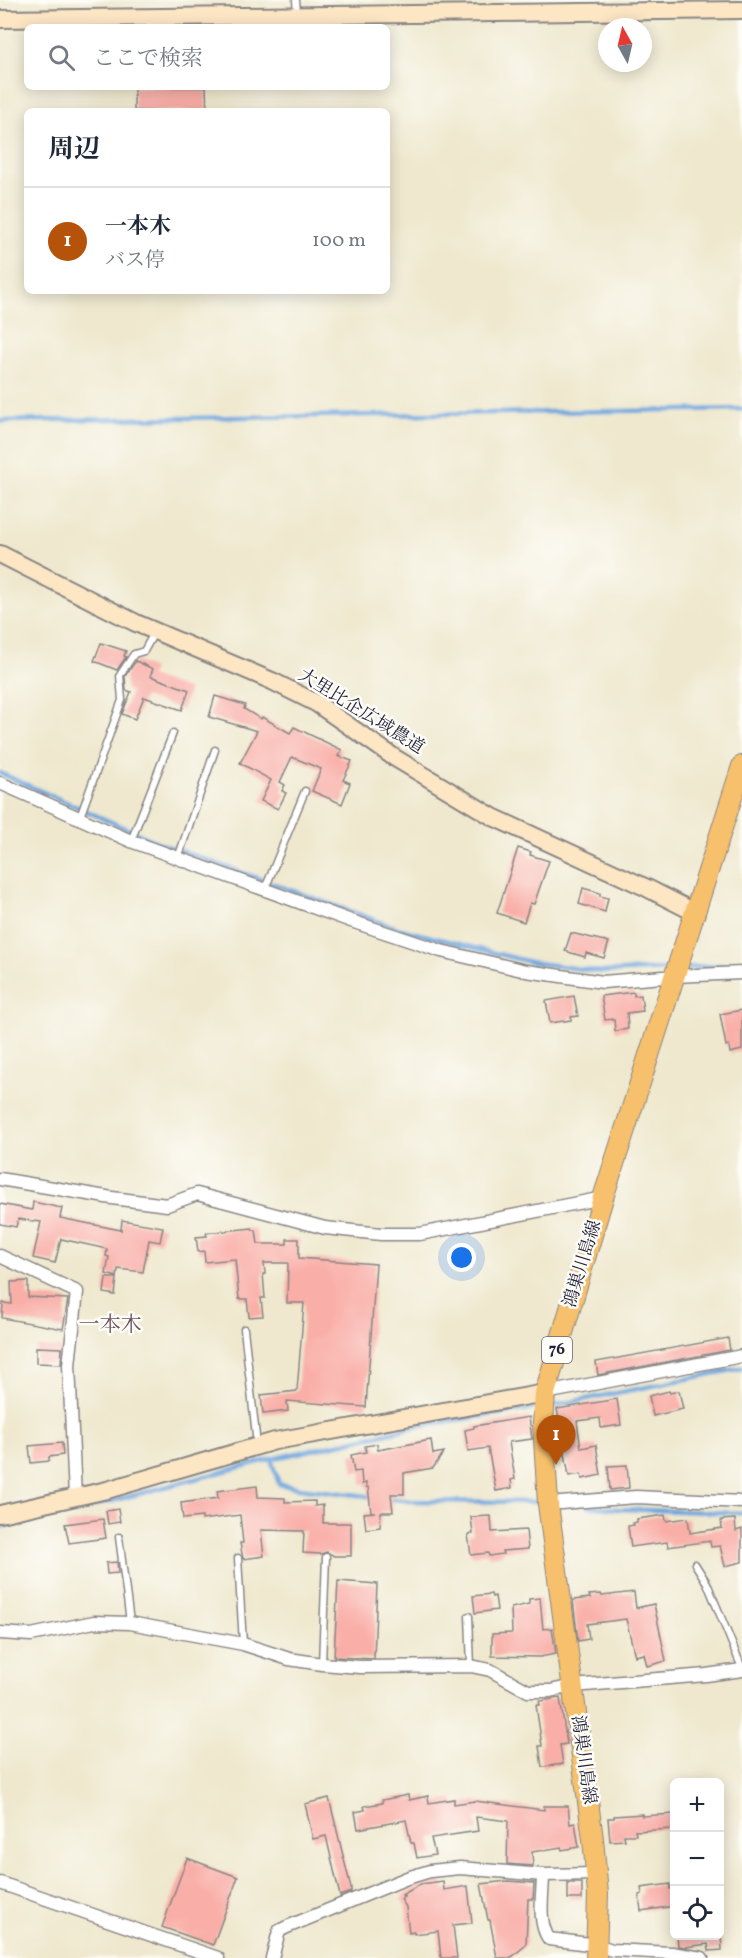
<!DOCTYPE html>
<html lang="ja">
<meta charset="utf-8">
<style>
body{margin:0;font-family:Vollkorn,"Noto Serif JP",serif;background:#f2f2f3;color:#1f2937}
.controls{position:absolute;right:18px;bottom:18px;display:grid;overflow:hidden;border-radius:9px;box-shadow:0 3px 15px #0003}
.controls button{width:54px;height:54px;display:grid;place-items:center;padding:0;border:0;border-bottom:2px solid #e0e1e3;background:#fff;color:#1f2937;font:30px sans-serif}
.compass{position:absolute;left:598px;top:18px;width:54px;height:54px;border-radius:50%;background:#fff;box-shadow:0 3px 15px #0003;rotate:352deg}
.you{position:absolute;left:462px;top:1258px;width:21px;height:21px;margin:-15px;border:4px solid #fff;border-radius:50%;background:#1a73e8;box-shadow:0 0 0 9px #1a73e833}
.badge{display:grid;place-items:center;width:39px;height:39px;border-radius:50%;background:#b45309;color:#fff;font-size:20px;font-weight:700}
.pin{position:absolute;translate:-50% -50px;filter:drop-shadow(0 2px 3px #0008)}
.pin::after{content:'';position:absolute;top:32px;width:21px;height:18px;background:inherit;clip-path:polygon(0 0,100% 0,50% 100%)}
.list{margin:0;padding:0;list-style:none}
h2{display:flex;justify-content:space-between;align-items:center;height:78px;margin:0;padding:0 24px;font-size:26px}
h2 small{font-size:20px;font-weight:400;color:#747a83}
.list li{display:grid;grid-template-columns:39px 1fr auto;gap:18px;align-items:center;box-sizing:border-box;height:108px;padding:0 24px;border-top:2px solid #e0e1e3}
.list b{display:block;font-size:22px;white-space:nowrap}
.list p{margin:0;font-size:20px;white-space:nowrap;color:#747a83}
.list em{font-size:20px;font-style:normal;color:#747a83}
.icon{flex:none;width:33px;height:33px;fill:none;stroke:currentColor;stroke-width:2;stroke-linecap:round;stroke-linejoin:round}
.map{position:relative;flex:none;width:742px;height:1958px;overflow:hidden}
.search{position:absolute;background:#fff;box-shadow:0 3px 15px #0003;left:24px;top:24px;width:366px;height:66px;display:flex;align-items:center;gap:15px;box-sizing:border-box;padding:0 21px;border-radius:9px;color:#747a83;font-size:22px}
.panel{position:absolute;background:#fff;box-shadow:0 3px 15px #0003;left:24px;top:108px;width:366px;height:186px;border-radius:9px}
.map>svg:first-child{display:block}
.lines{fill:none;stroke-linecap:round;stroke-linejoin:round}
.stream{stroke:#6ea6dd;stroke-width:4.5}
.building{fill:#f9aea7}
.lane-casing{stroke:#888584;stroke-width:9}
.street-casing{stroke:#888584;stroke-width:15}
.secondary-casing{stroke:#888584;stroke-width:20}
.primary-casing{stroke:#888584;stroke-width:22}
.lane{stroke:#fff;stroke-width:6}
.street{stroke:#fff;stroke-width:12}
.secondary{stroke:#fce6c4;stroke-width:16}
.primary{stroke:#f7c06c;stroke-width:20}
.labels{text-anchor:middle;dominant-baseline:central;stroke-width:5;stroke-linejoin:round;paint-order:stroke}
.shield{fill:#fdfcf7;stroke:#646373;stroke-width:1.5}
.shield-label{font-size:16px;font-weight:bold;fill:#22223b}
.street-label{font-size:18px;fill:#22223b;stroke:#fdfcf7}
.quarter-label{font-size:21px;fill:#6d5361;stroke:#fdfcf7}
</style>
<div class="map">
<svg width="742" height="1958" viewBox="0 0 742 1958">
<rect width="100%" height="100%" fill="#fdfcf7"/>
<filter id="ink" filterUnits="userSpaceOnUse"><feTurbulence type="fractalNoise" baseFrequency=".0167" numOctaves="2"/><feDisplacementMap in="SourceGraphic" scale="12" xChannelSelector="R" yChannelSelector="G"/><feConvolveMatrix kernelMatrix="1 2 1 2 8 2 1 2 1" color-interpolation-filters="sRGB"/></filter>
<filter id="wash" filterUnits="userSpaceOnUse"><feTurbulence type="fractalNoise" baseFrequency=".008" numOctaves="4" result="noise"/><feDisplacementMap in="SourceGraphic" scale="24" xChannelSelector="R" yChannelSelector="G"/><feGaussianBlur stdDeviation="1.35" result="paint"/><feColorMatrix in="noise" values="0 0 0 0 0 0 0 0 0 0 0 0 0 0 0 0 0 1.4 0 .05"/><feComposite in="paint" operator="in"/></filter>
<g filter="url(#wash)">
<rect width="100%" height="100%" fill="#efe8ce"/>
<g class="lines">
<g class="stream">
<path d="M0 421 742 409"/>
<path d="M0 773 159 843 400 929 530 962 602 972 671 969"/>
<path d="M682 968 742 964"/>
<path d="M551 1406 742 1368"/>
<path d="M271 1459 279 1484 299 1488 375 1497"/>
<path d="M386 1498 411 1501 543 1502"/>
<path d="M587 1506 618 1509 742 1513"/>
<path d="M0 1527 85 1508 271 1459 423 1425 539 1408"/>
</g>
</g>
<g id="blocks">
<g class="building">
<path d="M134 87H206L207 111H134Z"/>
<path d="M101 643 126 651 124 656 126 657 117 670 94 661Z"/>
<path d="M136 661 153 669 150 676 189 690 182 710 144 697 135 719 122 714 131 692 126 690 125 676Z"/>
<path d="M215 696 245 705 244 709 261 719 262 717 290 733 294 727 342 750 338 756 352 761 343 780 350 783 342 804 312 791 321 769 292 757 280 782 285 785 282 791 286 793 278 809 261 801 271 780 240 763 257 731 209 717Z"/>
<path d="M518 848 531 852 530 855 549 861 534 904 530 903 524 922 497 913Z"/>
<path d="M583 888 600 893V896L608 898 605 912 579 904Z"/>
<path d="M571 933 609 942 604 958 586 953 585 957 565 951Z"/>
<path d="M634 992V996L641 995 643 1011 627 1013 628 1029 615 1031 614 1019 605 1020 601 996Z"/>
<path d="M574 996 578 1016 571 1017V1020L550 1023 546 1001Z"/>
<path d="M742 1010V1050L730 1053 729 1045 726 1046 720 1014Z"/>
<path d="M33 1202 62 1208 60 1218 121 1230 122 1220 163 1227 160 1242 149 1240 143 1272 118 1269 117 1277 106 1274 109 1257 106 1256 107 1249 61 1239 55 1263 33 1258 41 1222 18 1219 16 1227 0 1224V1204L32 1210Z"/>
<path d="M252 1228 253 1230H256L258 1244H287V1239H299V1258L376 1264 366 1407 287 1401 288 1411 263 1414 261 1395 297 1391 304 1303H287L288 1263H264L265 1274H263L265 1298H261L263 1316 249 1317 247 1299H239L235 1259 205 1262 204 1251 198 1252 196 1237 207 1236 206 1233Z"/>
<path d="M106 1278H117L115 1295 104 1293Z"/>
<path d="M28 1281V1297L68 1299 63 1329 2 1318 3 1303 12 1304 11 1282Z"/>
<path d="M728 1338 730 1350 598 1375 596 1362Z"/>
<path d="M36 1347 62 1348 61 1364 36 1363Z"/>
<path d="M669 1391 670 1393 679 1391 683 1409 653 1416 649 1396Z"/>
<path d="M617 1399 621 1425 601 1428 600 1418 577 1421 581 1448 596 1445 601 1475 582 1479 581 1474 569 1476 557 1409Z"/>
<path d="M529 1417 532 1439 509 1442 515 1479 511 1480 512 1488 496 1491 488 1448 468 1451 465 1430 474 1428V1426Z"/>
<path d="M431 1440 433 1454 444 1452 433 1468 404 1473V1494H391L393 1512H381L380 1527 366 1529 364 1513 375 1512H371L368 1487H366V1483L362 1484 361 1471 354 1472 351 1455 366 1452 365 1446 377 1444 378 1450Z"/>
<path d="M62 1443 63 1455 49 1457V1461L31 1463 29 1446Z"/>
<path d="M627 1465 629 1488 610 1490 608 1466Z"/>
<path d="M257 1486 258 1497 285 1498V1502L315 1501V1506L323 1505V1523H351V1556H334L327 1552 321 1554 303 1553 304 1531 261 1530 264 1556 243 1559 240 1543H243L240 1515 202 1520V1517L183 1519 181 1503 218 1498 217 1491Z"/>
<path d="M118 1509 120 1522 108 1524 106 1511Z"/>
<path d="M665 1515 666 1521 688 1518 690 1533 722 1528 721 1520 735 1519 736 1531 742 1529V1562L725 1566 720 1546 711 1547 710 1541 668 1547 667 1542 631 1547 628 1526 634 1525 633 1523 637 1522V1519Z"/>
<path d="M491 1516 492 1532 526 1530 528 1549 502 1551 503 1554 489 1556 488 1553 471 1555 468 1535 473 1534 471 1517Z"/>
<path d="M103 1519 106 1538 69 1543 65 1524Z"/>
<path d="M117 1562 118 1573 107 1574 106 1563Z"/>
<path d="M338 1581 377 1584 374 1659 334 1657Z"/>
<path d="M634 1592 636 1608 654 1604 666 1661 647 1666 644 1654 635 1656 626 1619 587 1624 589 1639 578 1641 573 1600 590 1598 589 1595 601 1594 602 1596Z"/>
<path d="M491 1594 492 1597 495 1596 497 1610 475 1613 473 1596Z"/>
<path d="M540 1598 543 1629 552 1628 556 1654 540 1657 492 1656V1634L512 1633 511 1608 529 1604V1599Z"/>
<path d="M560 1698 567 1744 560 1745 563 1764 542 1767 539 1746H542L536 1705H540L539 1701Z"/>
<path d="M408 1795 409 1800 428 1796 429 1803 454 1799V1804L475 1801 544 1810V1806H568L570 1824 575 1823 579 1847 562 1850 561 1847 532 1852 533 1866 507 1864 508 1821 476 1817 478 1831 431 1838 435 1855 417 1858 414 1843H411L406 1820 358 1829 355 1812 365 1810 364 1806 382 1803V1800Z"/>
<path d="M329 1798 351 1888V1892L340 1896 326 1836 313 1839 305 1804Z"/>
<path d="M642 1814V1816L675 1814V1829L635 1831 636 1835H624L625 1840 610 1841 608 1818H614V1816Z"/>
<path d="M187 1858 238 1877 213 1945 162 1927Z"/>
<path d="M443 1881 444 1890 468 1886 472 1923 453 1925 457 1958H441L438 1931 414 1934V1932L409 1933 406 1907 401 1899 404 1897 402 1895 421 1884Z"/>
<path d="M508 1881 534 1883 533 1899H528L526 1945 513 1956 509 1958H497L490 1920H488L481 1884Z"/>
<rect x="568" y="1883" width="14" height="16"/>
<path d="M670 1884V1889L675 1888V1906L641 1911 639 1895 642 1894 641 1888Z"/>
<path d="M677 1935H721L722 1950 709 1951 708 1944 685 1947 678 1946Z"/>
</g>
</g>
</g>
<g filter="url(#ink)">
<use href="#blocks" fill-opacity="0" stroke="#888584" stroke-width="1.5"/>
<g class="lines">
<g class="lane-casing">
<g id="lane">
<path d="M296 0 297 13"/>
<path d="M80 817 122 700 120 675 134 654 144 651 154 633"/>
<path d="M131 841 173 733"/>
<path d="M178 858 215 750"/>
<path d="M265 889 305 791"/>
<path d="M244 1329 257 1445"/>
<path d="M119 1537 130 1622"/>
<path d="M238 1558 243 1644"/>
<path d="M695 1564 707 1583 742 1668"/>
<path d="M469 1616 471 1666"/>
<path d="M322 1664 326 1557"/>
</g>
</g>
<g class="street-casing">
<g id="street">
<path d="M0 783 131 841 351 921 441 951 526 971 603 982 675 976 742 973"/>
<path d="M0 1179 112 1198 167 1205 197 1194 325 1228 381 1234H420L603 1198"/>
<path d="M0 1256 77 1292 69 1365 75 1497"/>
<path d="M545 1393 742 1356"/>
<path d="M548 1504 636 1497 742 1502"/>
<path d="M0 1633 31 1635 94 1622 130 1623 243 1644 289 1659 322 1664 360 1667 471 1666 490 1670 528 1691H550L573 1686 706 1675 742 1670"/>
<path d="M543 1875C543 1894 537 1922 549 1939L597 1945 612 1950 672 1953 702 1958"/>
<path d="M0 1883 218 1958"/>
<path d="M272 1958 279 1931 287 1927 407 1878 430 1871 460 1868 543 1875 596 1874"/>
</g>
</g>
<g class="secondary-casing">
<g id="secondary">
<path d="M0 19 742 10"/>
<path d="M0 554 136 623 272 681 316 703 395 758 493 817 647 888 696 913"/>
<path d="M0 1514 107 1490 275 1441 545 1393"/>
</g>
</g>
<g class="primary-casing">
<path id="primary" d="M596 1958 598 1894 593 1839 548 1504 543 1423 545 1393 603 1198 742 766"/>
</g>
<use href="#lane" class="lane"/>
<use href="#street" class="street"/>
<use href="#secondary" class="secondary"/>
<use href="#primary" class="primary"/>
</g>
</g>
<g class="labels">
<rect class="shield" x="542" y="1337" width="30" height="26" rx="4.5"/>
<g class="shield-label">
<text x="557" y="1350">76</text>
</g>
<g class="street-label">
<text transform="translate(361 712) rotate(32)">大里比企広域農道</text>
<text transform="translate(583 1264) rotate(-73)">鴻巣川島線</text>
<text transform="translate(583 1760) rotate(82)">鴻巣川島線</text>
</g>
<g class="quarter-label">
<text x="110" y="1325">一本木</text>
</g>
</g>
</svg>
<div class="controls">
<button>+</button>
<button>−</button>
<button><svg class="icon" aria-label="locate" viewBox="0 0 24 24"><circle cx="12" cy="12" r="6"/><path d="M12 2v4M12 18v4M2 12h4M18 12h4"/></svg></button>
</div>
<svg class="compass" viewBox="-18 -18 36 36"><path d="M0-13l5 13h-10z" fill="#e53935"/><path d="M0 13l5-13h-10z" fill="#747a83"/></svg>
<div class="you"></div>
<div class="pin badge" style="left:556px;top:1465px">1</div>
<div class="search"><svg class="icon" aria-label="search" viewBox="0 0 24 24"><circle cx="10" cy="10" r="6"/><path d="M15 15l6 6"/></svg>ここで検索</div>
<section class="panel">
<h2>周辺<small></small></h2>
<ul class="list">
<li><span class="badge">1</span><div><b>一本木</b><p>バス停</p></div><em>100 m</em></li>
</ul>
</section>
</div>
